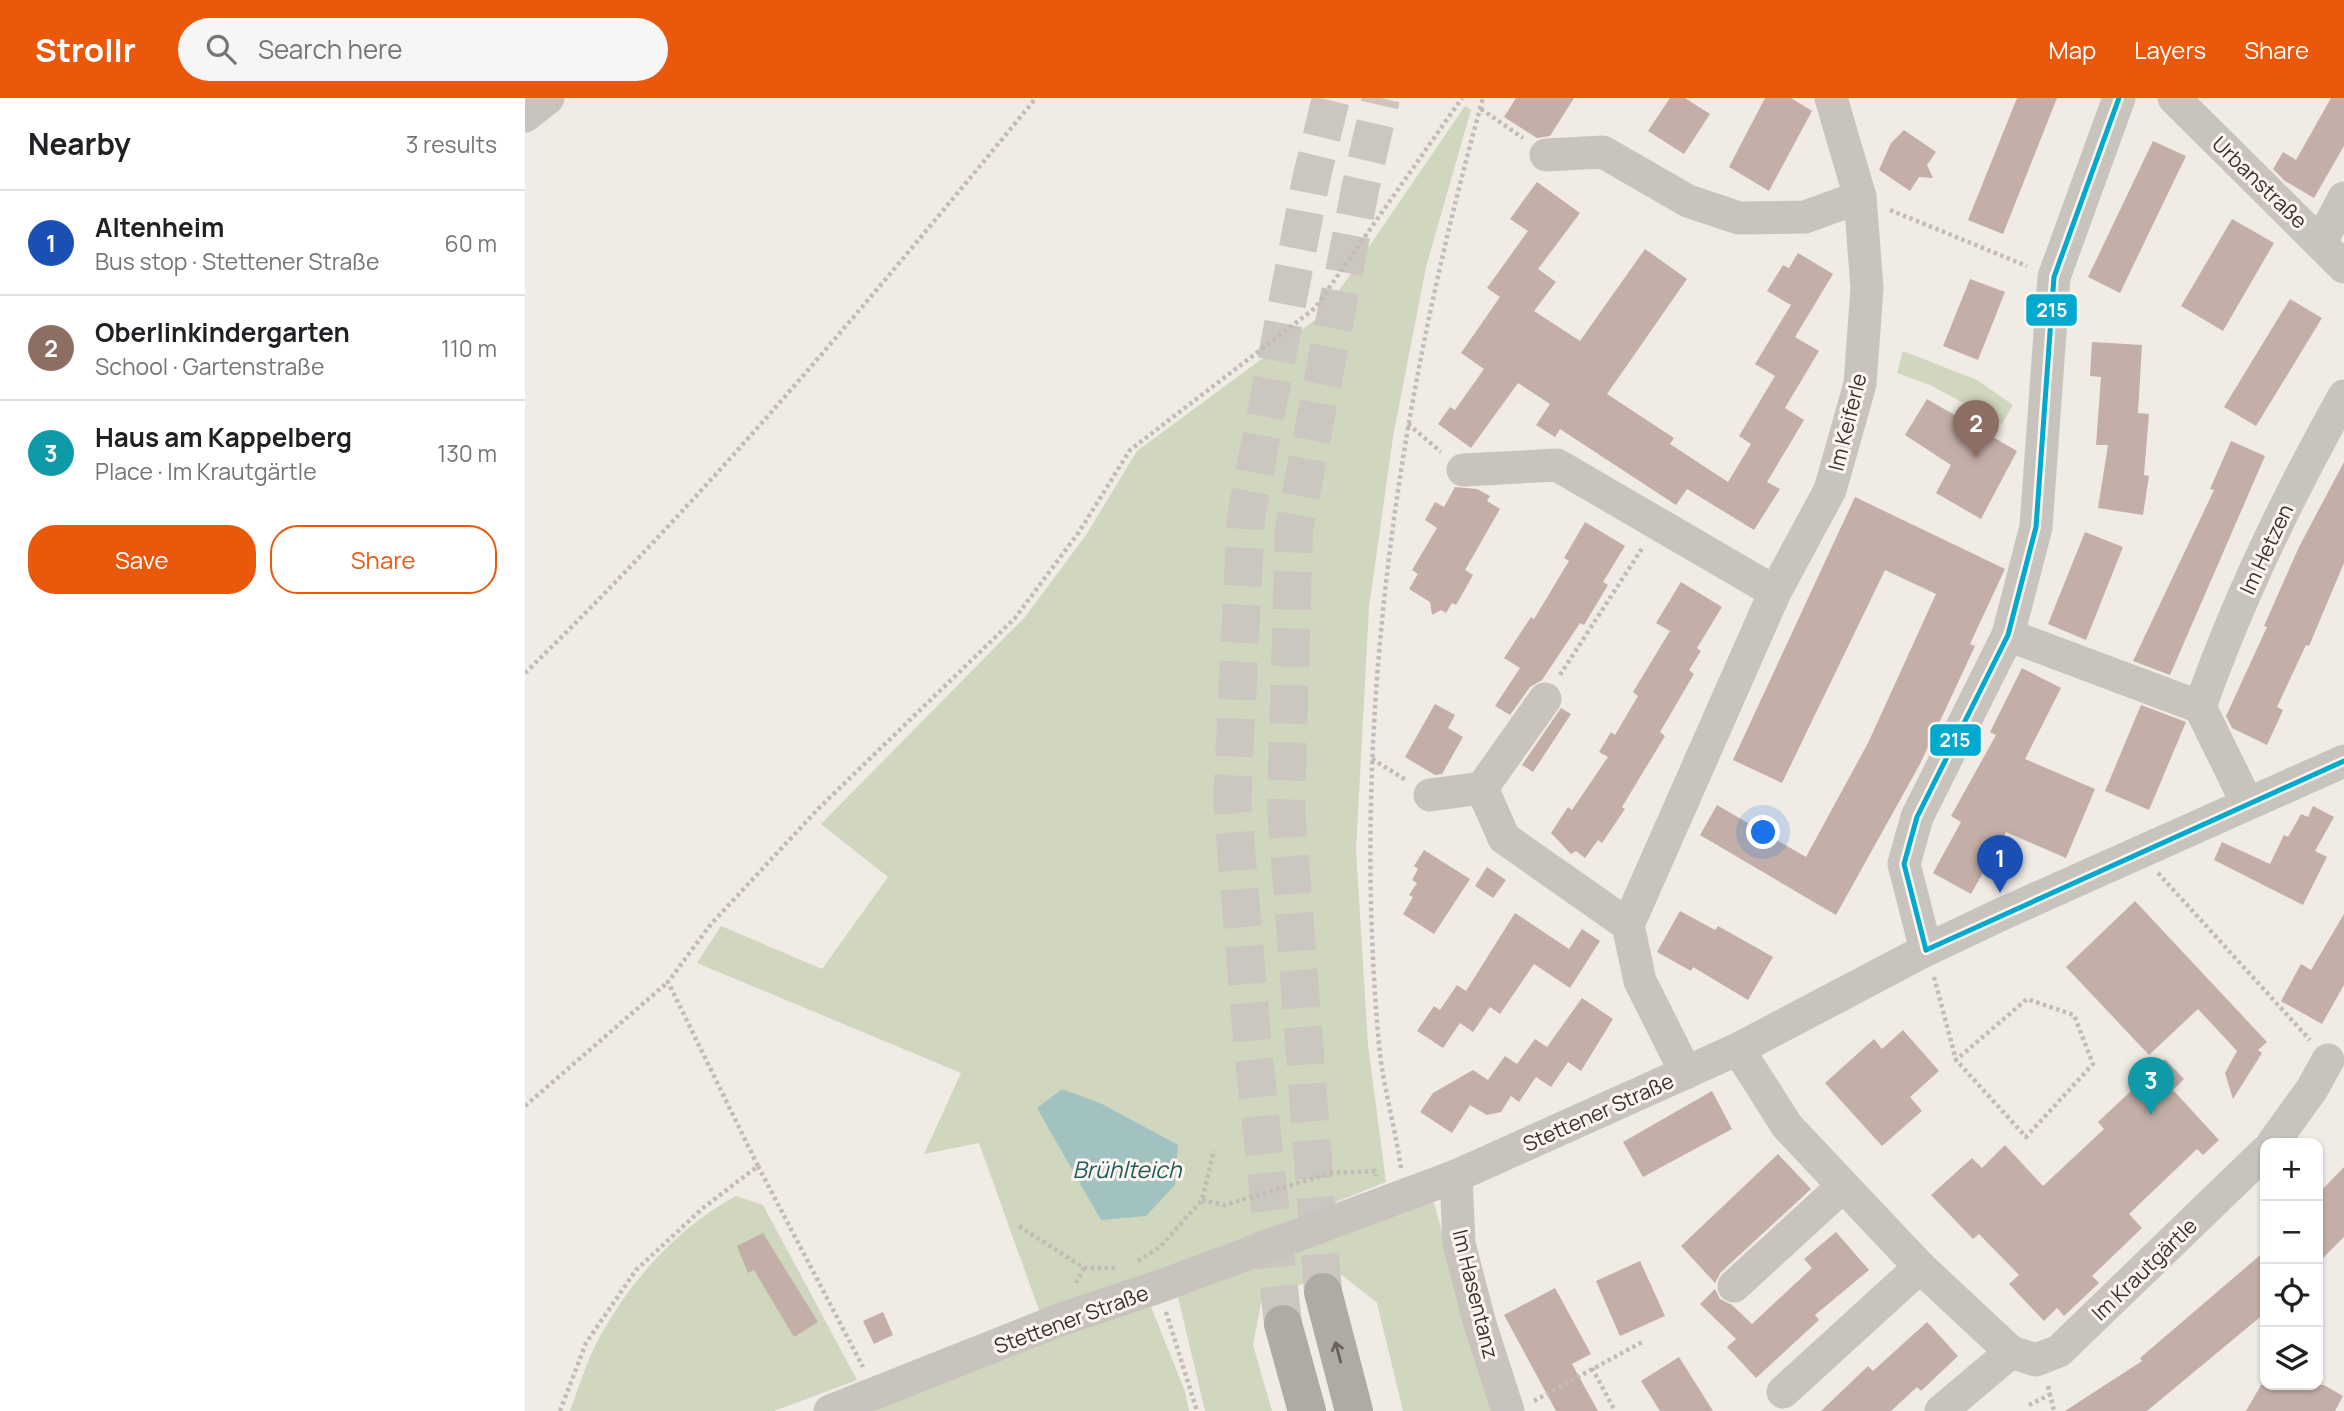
<!DOCTYPE html>
<meta charset="utf-8">
<style>
body{margin:0;font-family:Manrope,sans-serif;background:#f6f6f6;color:#202124}
.controls{position:absolute;right:21px;bottom:21px;display:grid;overflow:hidden;border-radius:14px;box-shadow:0 2px 5px #0004}
.controls button{width:63px;height:63px;display:grid;place-items:center;padding:0;border:0;border-bottom:2px solid #e0e0e0;background:#fff;color:#202124;font:35px sans-serif}
.you{position:absolute;left:1239px;top:735px;width:24px;height:24px;margin:-18px;border:5px solid #fff;border-radius:50%;background:#1a73e8;box-shadow:0 0 0 10px #1a73e833}
.badge{display:grid;place-items:center;width:46px;height:46px;border-radius:50%;background:#ea580c;color:#fff;font-size:23px;font-weight:700}
.pin{position:absolute;translate:-50% -58px;filter:drop-shadow(0 2px 4px #0008)}
.pin::after{content:'';position:absolute;top:37px;width:24px;height:21px;background:inherit;clip-path:polygon(0 0,100% 0,50% 100%)}
.list{margin:0;padding:0;list-style:none}
h2{display:flex;justify-content:space-between;align-items:center;height:91px;margin:0;padding:0 28px;font-size:30px}
h2 small{font-size:23px;font-weight:400;color:#757577}
.list li{display:grid;grid-template-columns:46px 1fr auto;gap:21px;align-items:center;box-sizing:border-box;height:105px;padding:0 28px;border-top:2px solid #e0e0e0}
.list b{display:block;font-size:26px;white-space:nowrap}
.list p{margin:0;font-size:23px;white-space:nowrap;color:#757577}
.list em{font-size:23px;font-style:normal;color:#757577}
.actions{display:flex;gap:14px;padding:21px 28px}
.actions a{flex:1;padding:16px 0;border:2px solid #ea580c;border-radius:28px;text-align:center;font-size:24px;color:#ea580c}
.actions .main{background:#ea580c;color:#fff}
.icon{flex:none;width:38px;height:38px;fill:none;stroke:currentColor;stroke-width:2;stroke-linecap:round;stroke-linejoin:round}
.map{position:relative;flex:none;width:1819px;height:1313px;overflow:hidden}
header{display:flex;align-items:center;gap:42px;box-sizing:border-box;height:98px;padding:0 35px;background:#ea580c;color:#fff}
header strong{font-size:33px}
nav{display:flex;gap:38px;margin-inline-start:auto;font-size:24px}
.search{width:490px;height:63px;background:#f6f6f6;display:flex;align-items:center;gap:18px;box-sizing:border-box;padding:0 24px;border-radius:38px;color:#757577;font-size:26px}
main{display:flex}
aside{flex:1;background:#fff}
.map>svg:first-child{display:block}
.green{fill:#d1d6bf}
.water{fill:#a1c2c1}
.building{fill:#c3afa7}
.lines{fill:none;stroke-linecap:round;stroke-linejoin:round}
.highway-tunnel{stroke:#ccc6c0;stroke-width:38;stroke-dasharray:38 19;stroke-linecap:butt}
.path{stroke:#c2bbb6;stroke-width:4.5;stroke-dasharray:3.5 3.5;stroke-linecap:butt}
.minor{stroke:#c9c3be;stroke-width:33}
.highway{stroke:#afaaa4;stroke-width:38}
.bus-1-casing{stroke:#fbf5ee;stroke-width:10}
.bus-1{stroke:#00a9ce;stroke-width:5}
.oneway{stroke:#69615b}
.labels{text-anchor:middle;dominant-baseline:central;stroke-width:6;stroke-linejoin:round;paint-order:stroke}
.street-label{font-size:21px;fill:#3b302b;stroke:#fbf5ee}
.water-label{font-size:23px;font-style:italic;fill:#1f5a5e;stroke:#fbf5ee}
.line-badge{stroke:#fbf5ee;stroke-width:2.5}
.badge-label{font-size:19px;text-anchor:middle;font-weight:bold;fill:#fff}
</style>
<header>
<strong>Strollr</strong>
<div class="search"><svg class="icon" aria-label="search" viewBox="0 0 24 24"><circle cx="10" cy="10" r="6"/><path d="M15 15l6 6"/></svg>Search here</div>
<nav><a>Map</a><a>Layers</a><a>Share</a></nav>
</header>
<main>
<aside>
<h2>Nearby<small>3 results</small></h2>
<ul class="list">
<li><span class="badge" style="background:#1a4fb4">1</span><div><b>Altenheim</b><p>Bus stop · Stettener Straße</p></div><em>60 m</em></li>
<li><span class="badge" style="background:#8d6e63">2</span><div><b>Oberlinkindergarten</b><p>School · Gartenstraße</p></div><em>110 m</em></li>
<li><span class="badge" style="background:#0f9aa8">3</span><div><b>Haus am Kappelberg</b><p>Place · Im Krautgärtle</p></div><em>130 m</em></li>
</ul>
<div class="actions"><a class="main">Save</a><a>Share</a></div>
</aside>
<div class="map">
<svg width="1819" height="1313" viewBox="0 0 1819 1313">
<rect width="100%" height="100%" fill="#f0ebe5"/>
<g class="green">
<path d="M940 8 946 12 901 169 868 339 844 509 831 752 843 947 861 1084 634 1175 515 1215 454 1045 399 1056 436 975 172 865 196 828 297 871 363 779 296 726 500 519 561 437 612 353 798 216Z"/>
<path d="M1378 253 1452 282 1488 307 1477 326 1405 287 1372 275Z"/>
<path d="M211 1098 238 1107 332 1282 249 1313H45C53 1292 60 1268 70 1248 101 1187 151 1130 211 1098Z"/>
<path d="M908 1101 966 1313H878L852 1205 817 1177 738 1195 728 1247 747 1313H680L653 1199Z"/>
<path d="M626 1209 660 1293 664 1313H325L535 1231Z"/>
</g>
<path class="water" d="M537 991 577 1006 653 1047 650 1087 621 1118 576 1122 512 1010Z"/>
<g class="building">
<path d="M991 0H1049L1025 38 1012 40 979 19Z"/>
<path d="M1145 0H1160L1185 16 1159 56 1123 33Z"/>
<path d="M1240 0H1266L1287 13 1244 93 1204 69Z"/>
<path d="M1492 0H1532L1478 136 1443 122Z"/>
<path d="M1806 0H1819V48L1789 100 1760 83 1748 71 1758 54 1771 62Z"/>
<path d="M1379 32 1411 54 1402 67 1408 80 1394 79 1385 93 1354 72 1366 45Z"/>
<path d="M1628 43 1661 58 1595 195 1563 179Z"/>
<path d="M1012 84 1055 115 1013 171 1031 184 1009 213 1055 243 1120 151 1162 181 1082 296 1149 340 1145 346 1203 384 1226 346 1214 338 1250 278 1230 266 1266 207 1242 193 1258 167 1264 170 1273 155 1308 176 1270 239 1294 253 1260 310 1279 322 1242 384 1255 391 1229 432 1162 391 1151 407 1035 331 1030 339 1011 327 1025 306 993 285 946 350 913 326 925 309 930 312 959 271 936 255 975 199 962 190 1003 133 985 121Z"/>
<path d="M1707 121 1749 145 1698 233 1656 208Z"/>
<path d="M1445 181 1480 194 1453 262 1418 248Z"/>
<path d="M1765 201 1797 220 1731 328 1699 309Z"/>
<path d="M1567 244 1617 247 1613 315 1624 316 1619 377 1624 378 1618 417 1573 410 1583 347H1571L1576 279 1565 278Z"/>
<path d="M1402 301 1492 353 1456 421 1411 395 1426 367 1380 337Z"/>
<path d="M1706 343 1740 358 1645 577 1608 563 1689 392 1685 391Z"/>
<path d="M1819 364V465L1784 548 1781 547 1752 609 1758 612 1742 647 1707 630 1701 618 1742 529 1739 528 1774 449Z"/>
<path d="M930 389 952 391 965 398 962 403 975 411 940 472 948 477 931 507 927 505 921 515 916 512 907 517 905 504 884 491 893 476 887 472 912 430 900 422 910 404 919 409Z"/>
<path d="M1330 399 1480 471 1445 546 1450 548 1395 666 1311 817 1175 737 1192 707 1281 759 1343 645 1411 496 1360 472 1257 685 1208 662Z"/>
<path d="M1060 424 1100 448 1078 484 1083 487 1059 527 1055 525 1017 582 1005 589 985 617 970 608 995 570 979 560 1006 519 1009 521 1044 463 1039 460Z"/>
<path d="M1560 434 1598 449 1561 542 1523 526Z"/>
<path d="M1156 484 1197 509 1172 550 1176 553 1164 572 1169 576 1135 634 1140 638 1097 709 1100 711 1077 745 1073 742 1060 760 1051 753 1046 756 1026 735 1043 709 1047 712 1083 659 1074 654 1086 634 1090 637 1113 598 1108 594 1145 533 1131 525Z"/>
<path d="M1497 570 1536 590 1500 661 1570 691 1541 760 1481 734 1446 796 1408 775 1436 724 1426 718 1471 637 1465 634Z"/>
<path d="M910 606 930 617 923 630 938 639 917 676 910 677 880 659Z"/>
<path d="M1616 607 1661 624 1624 712 1580 693Z"/>
<path d="M1036 610 1046 616 1008 674 997 667Z"/>
<path d="M1788 708 1809 719 1790 753 1802 759 1778 807 1689 762 1697 744 1745 766 1759 737 1763 739 1776 716 1783 719Z"/>
<path d="M899 752 945 781 909 836 878 816 888 799 884 797 892 785 887 782 893 771 889 768Z"/>
<path d="M962 769 981 782 968 800 950 788Z"/>
<path d="M1610 803 1742 944 1733 952 1737 955 1708 1001 1700 975 1712 953 1673 911 1624 957 1541 869Z"/>
<path d="M1155 813 1190 832 1193 828 1248 859 1223 902 1168 869 1166 873 1132 854Z"/>
<path d="M990 815 1044 851 1057 831 1075 843 1045 890 1009 866 975 916 965 909 948 934 935 925 918 950 892 933 909 908 915 912 932 887 941 893Z"/>
<path d="M1819 816V887L1797 926 1756 903 1776 866 1786 872Z"/>
<path d="M1057 900 1088 921 1056 973 1043 964 1026 989 1011 979 994 1004 986 998 976 1014 962 1017 945 1007 927 1035 895 1014 908 995 948 972 963 982 980 958 992 966 1010 941 1022 949Z"/>
<path d="M1378 932 1414 973 1385 999 1397 1013 1357 1048 1300 985 1349 941 1357 951Z"/>
<path d="M1640 961 1659 981 1648 992 1694 1042 1678 1057 1672 1051 1604 1116 1617 1130 1567 1178 1574 1185 1539 1218 1532 1210 1519 1223 1484 1186 1494 1177 1454 1136 1448 1141 1406 1097 1447 1060 1457 1070 1480 1047 1518 1088 1579 1031 1573 1024Z"/>
<path d="M1187 993 1207 1031 1118 1079 1098 1044Z"/>
<path d="M1253 1056 1286 1091 1196 1174 1190 1185 1156 1148Z"/>
<path d="M1819 1069V1139L1793 1165V1096Z"/>
<path d="M1311 1134 1344 1172 1290 1217 1294 1222 1231 1280 1202 1249 1211 1241 1175 1206 1190 1191 1195 1201 1207 1207 1227 1226 1287 1170 1279 1161Z"/>
<path d="M238 1135 293 1224 269 1239 229 1172 223 1175 212 1148Z"/>
<path d="M1740 1153V1215L1622 1313H1540L1617 1263 1615 1260Z"/>
<path d="M1115 1163 1140 1218 1095 1238 1071 1183Z"/>
<path d="M1030 1190 1066 1256 1047 1266 1073 1313H1031L979 1217Z"/>
<path d="M358 1214 368 1237 349 1246 338 1223Z"/>
<path d="M1402 1224 1433 1258 1396 1293 1392 1289 1366 1313H1296L1343 1268 1348 1273Z"/>
<path d="M1154 1259 1188 1313H1135L1116 1283Z"/>
<path d="M1736 1287H1799L1818 1298 1810 1313H1721Z"/>
</g>
<g class="lines">
<g class="highway-tunnel">
<path d="M798 1194 761 709 769 431 836 87 856 0"/>
<path d="M758 1226 729 961 707 703 721 419 786 82 806 0"/>
</g>
<g class="path">
<path d="M956 11 998 40"/>
<path d="M1365 112 1502 168"/>
<path d="M883 326 916 354"/>
<path d="M0 575C184 396 348 198 511 0"/>
<path d="M1035 577 1118 449"/>
<path d="M847 661 881 682"/>
<path d="M1633 775 1785 942"/>
<path d="M1409 879 1431 962 1501 1039 1568 966 1549 917 1502 901 1431 962"/>
<path d="M0 1008 143 884"/>
<path d="M233 1068 338 1269"/>
<path d="M876 1070C870 1029 858 988 854 947 825 627 872 307 958 0"/>
<path d="M677 1102 700 1107 807 1075 850 1073 851 1078"/>
<path d="M494 1128 559 1170H592"/>
<path d="M613 1163 635 1149 677 1102 689 1052"/>
<path d="M551 1185 559 1170"/>
<path d="M641 1214 672 1313"/>
<path d="M1067 1270 1090 1313"/>
<path d="M1523 1288 1529 1313"/>
<path d="M1009 1303 1119 1243"/>
<path d="M1504 1307 1526 1296"/>
<path d="M35 1313 61 1245 111 1172 178 1110 233 1068 143 884 186 826 294 710 490 520 554 434 605 352 790 210 937 0"/>
</g>
<g class="minor">
<path d="M1649 0 1819 169"/>
<path d="M0 18 23 0"/>
<path d="M1021 57 1078 54 1163 103 1214 120 1280 119 1335 99"/>
<path d="M1796 144 1819 100"/>
<path d="M938 372 1032 367 1250 494"/>
<path d="M1483 537 1675 609"/>
<path d="M957 690 1020 601"/>
<path d="M905 697 957 690 979 740 1103 827"/>
<path d="M1722 705 1675 609C1713 501 1763 398 1819 298"/>
<path d="M1401 852 1379 766 1392 719 1483 537 1511 429 1529 179 1594 0"/>
<path d="M1213 951 1262 1028 1395 1169 1486 1254 1511 1262 1534 1253 1740 1054"/>
<path d="M1161 975 1115 883 1103 827 1250 494 1305 392 1335 286 1342 190 1335 99 1306 0"/>
<path d="M1748 1045 1787 991 1803 962"/>
<path d="M931 1078 934 1146 955 1226 983 1313"/>
<path d="M1209 1188 1318 1088"/>
<path d="M1258 1294 1395 1169"/>
<path d="M305 1313 537 1221 633 1189 931 1078 1213 951 1401 852 1479 815 1819 663"/>
<path d="M1416 1313 1486 1254"/>
</g>
<g class="highway">
<path d="M798 1194 829 1313"/>
<path d="M758 1226 782 1313"/>
</g>
<g class="bus-1-casing">
<g id="bus-1">
<path d="M1401 852 1379 766 1392 719 1483 537 1511 429 1529 179 1594 0"/>
<path d="M1401 852 1819 663"/>
</g>
</g>
<use href="#bus-1" class="bus-1"/>
</g>
<defs><path id="oneway-shaft" d="M-6 0H5M1.5-3L5.5 0L1.5 3" fill="none" stroke-width="1.6" stroke-linecap="round" stroke-linejoin="round" transform="scale(1.75)"/></defs>
<use class="oneway" href="#oneway-shaft" transform="translate(813 1254) rotate(-105)"/>
<g class="labels">
<g class="street-label">
<text transform="translate(1735 84) rotate(44)">Urbanstraße</text>
<text transform="translate(1322 324) rotate(-76)">Im Keiferle</text>
<text transform="translate(1741 451) rotate(-65)">Im Hetzen</text>
<text transform="translate(1073 1014) rotate(-24)">Stettener Straße</text>
<text transform="translate(1619 1171) rotate(-44)">Im Krautgärtle</text>
<text transform="translate(951 1196) rotate(76)">Im Hasentanz</text>
<text transform="translate(546 1221) rotate(-20)">Stettener Straße</text>
</g>
<g class="water-label">
<text x="602" y="1071">Brühlteich</text>
</g>
</g>
<g class="line-badge">
<rect x="1500" y="195" width="53" height="34" rx="7" fill="#00a9ce"/>
<rect x="1404" y="625" width="53" height="34" rx="7" fill="#00a9ce"/>
</g>
<g class="badge-label">
<text x="1527" y="219">215</text>
<text x="1430" y="649">215</text>
</g>
</svg>
<div class="controls">
<button>+</button>
<button>−</button>
<button><svg class="icon" aria-label="locate" viewBox="0 0 24 24"><circle cx="12" cy="12" r="6"/><path d="M12 2v4M12 18v4M2 12h4M18 12h4"/></svg></button>
<button><svg class="icon" aria-label="layers" viewBox="0 0 24 24"><path d="M12 4l9 5-9 5-9-5zM3 14l9 5 9-5"/></svg></button>
</div>
<div class="you"></div>
<div class="pin badge" style="left:1475px;top:795px;background:#1a4fb4">1</div>
<div class="pin badge" style="left:1451px;top:360px;background:#8d6e63">2</div>
<div class="pin badge" style="left:1626px;top:1017px;background:#0f9aa8">3</div>
</div>
</main>
